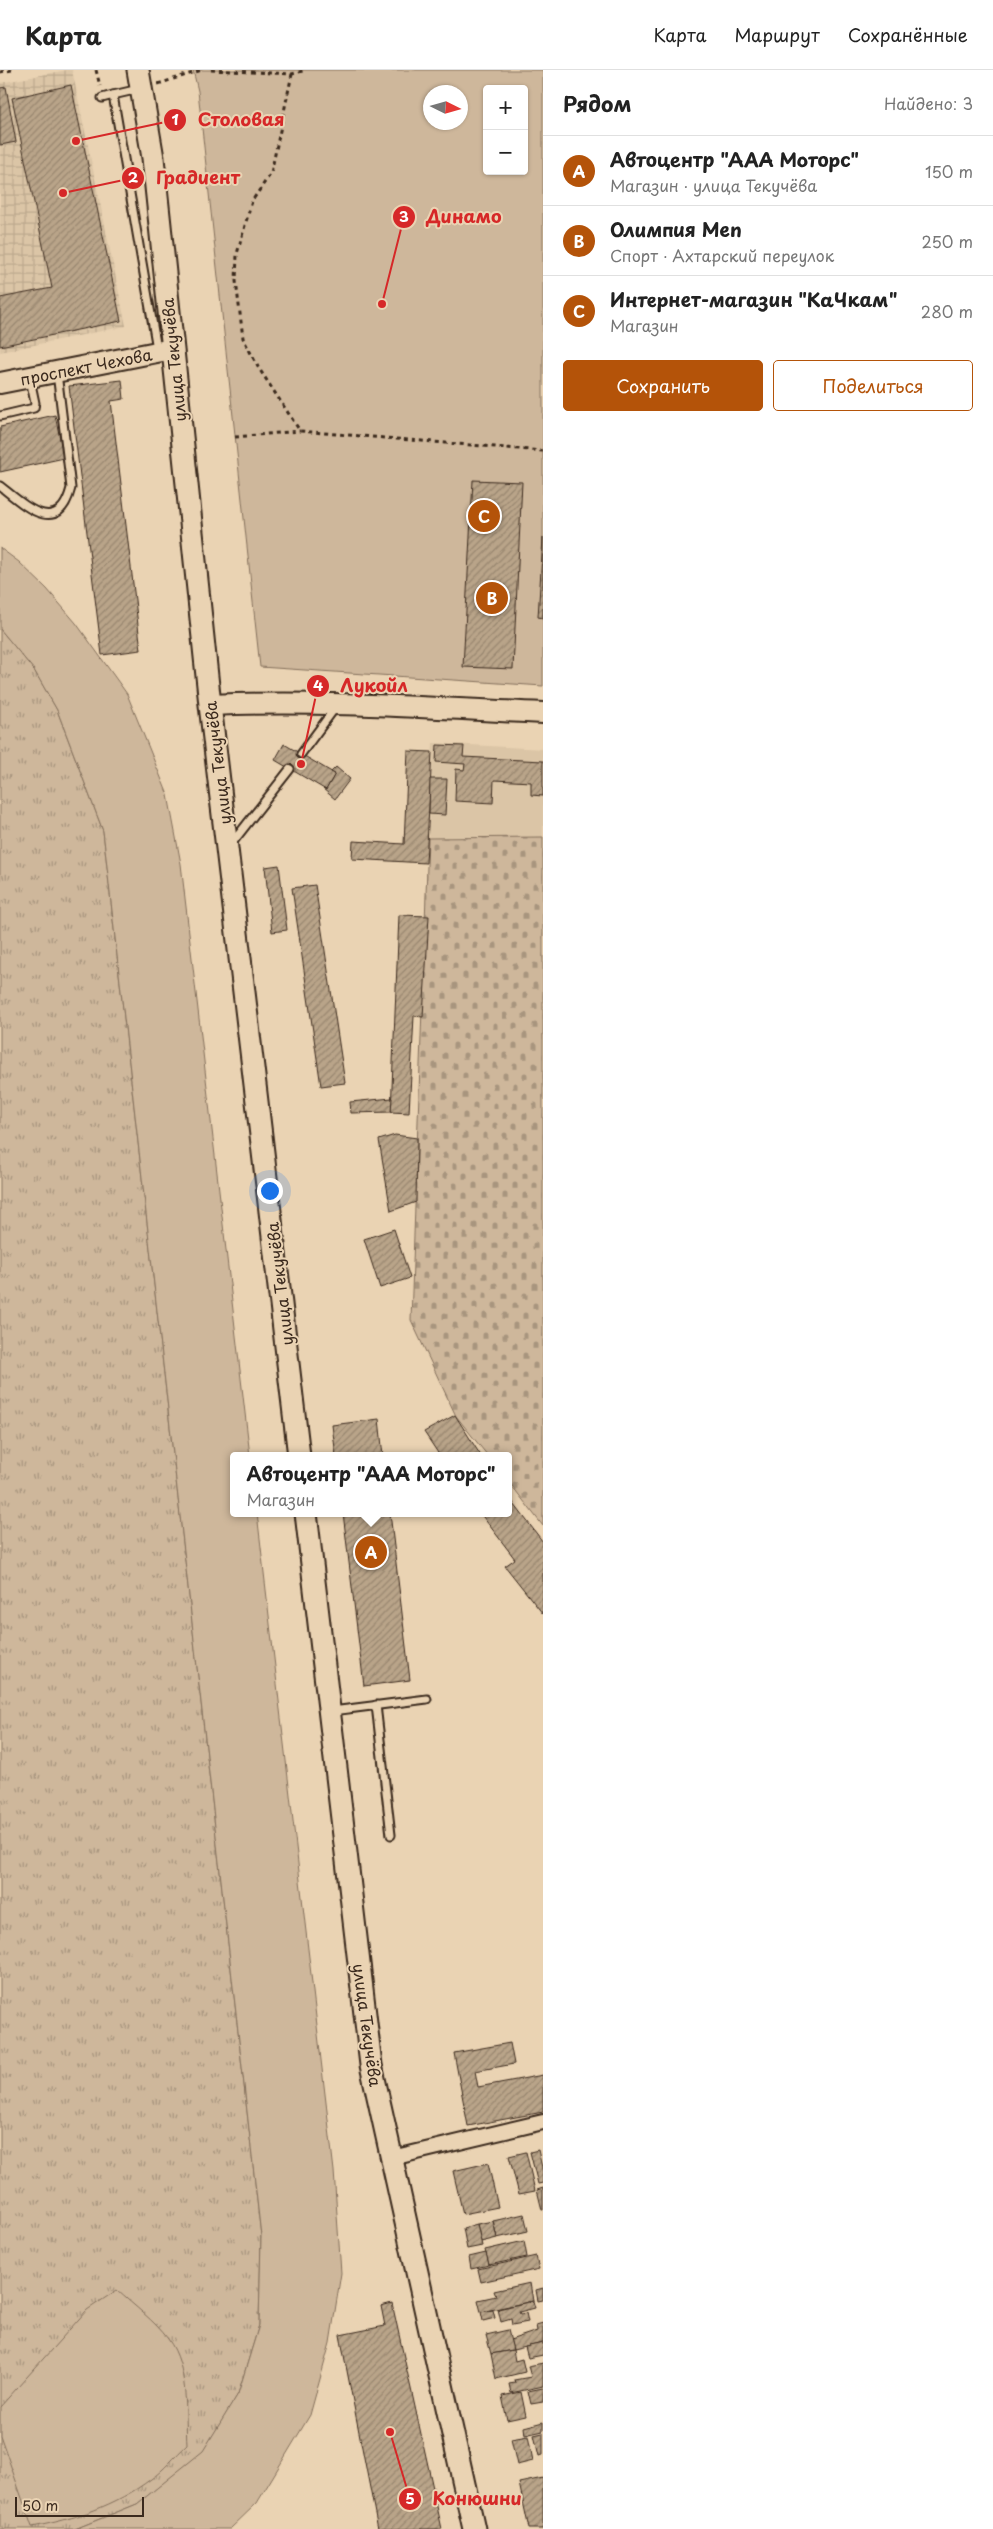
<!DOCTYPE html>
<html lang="ru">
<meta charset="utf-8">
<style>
body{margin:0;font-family:"Playpen Sans",sans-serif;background:#f6f6f6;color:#222}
.controls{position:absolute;right:15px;top:15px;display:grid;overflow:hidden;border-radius:5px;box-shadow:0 1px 4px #0004}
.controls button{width:45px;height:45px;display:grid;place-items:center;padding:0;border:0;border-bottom:1px solid #e0e0e0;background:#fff;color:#222;font:25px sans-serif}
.compass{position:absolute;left:423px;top:15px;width:45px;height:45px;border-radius:50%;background:#fff;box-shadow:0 1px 4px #0004;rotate:95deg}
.scale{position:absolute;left:15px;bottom:12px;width:129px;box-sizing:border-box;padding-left:5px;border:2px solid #3b2a1e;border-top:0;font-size:14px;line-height:18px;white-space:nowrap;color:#3b2a1e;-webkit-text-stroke:4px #ead3b3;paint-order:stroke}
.you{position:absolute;left:269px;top:1120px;width:18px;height:18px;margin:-12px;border:4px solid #fff;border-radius:50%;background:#1a73e8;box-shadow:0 0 0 8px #1a73e833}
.badge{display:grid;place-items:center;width:32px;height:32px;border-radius:50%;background:#b45309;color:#fff;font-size:16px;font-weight:700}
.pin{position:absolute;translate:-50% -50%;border:2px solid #fff;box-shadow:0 1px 5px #0006}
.popup{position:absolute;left:230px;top:1382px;width:282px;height:65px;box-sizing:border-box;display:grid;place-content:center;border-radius:5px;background:#fff;filter:drop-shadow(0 1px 4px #0005);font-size:16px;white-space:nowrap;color:#767676}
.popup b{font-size:19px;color:#222}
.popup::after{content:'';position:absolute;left:50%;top:100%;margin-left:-10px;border:10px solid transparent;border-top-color:#fff}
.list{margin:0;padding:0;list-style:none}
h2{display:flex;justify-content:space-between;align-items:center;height:65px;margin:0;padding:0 20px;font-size:21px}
h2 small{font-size:16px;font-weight:400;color:#767676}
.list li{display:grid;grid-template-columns:32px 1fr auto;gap:15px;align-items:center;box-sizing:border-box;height:70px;padding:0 20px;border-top:1px solid #e0e0e0}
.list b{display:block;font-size:19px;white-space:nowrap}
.list p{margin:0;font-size:16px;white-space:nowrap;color:#767676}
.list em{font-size:16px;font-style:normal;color:#767676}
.actions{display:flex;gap:10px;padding:15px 20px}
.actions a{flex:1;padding:11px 0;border:1px solid #b45309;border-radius:5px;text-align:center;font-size:18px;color:#b45309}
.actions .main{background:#b45309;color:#fff}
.map{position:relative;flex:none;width:543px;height:2459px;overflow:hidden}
header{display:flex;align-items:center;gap:30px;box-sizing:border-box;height:70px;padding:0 25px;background:#fff;border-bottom:1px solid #e0e0e0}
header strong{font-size:24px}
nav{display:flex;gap:28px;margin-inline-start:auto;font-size:18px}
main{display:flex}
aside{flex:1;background:#fff}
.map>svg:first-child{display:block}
.built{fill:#dbc5a6}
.industrial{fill:url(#industrial-grid)}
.grass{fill:url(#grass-tufts);stroke:#84705c}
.cemetery{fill:url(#cemetery-stones);stroke:#84705c}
.pitch{fill:#ceb79b;stroke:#84705c;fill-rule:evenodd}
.building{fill:url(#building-hatch);stroke:#3b2a1e}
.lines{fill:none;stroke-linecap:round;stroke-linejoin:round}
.lane-casing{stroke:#3b2a1e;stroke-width:11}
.street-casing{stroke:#3b2a1e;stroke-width:18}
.secondary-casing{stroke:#3b2a1e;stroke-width:24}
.primary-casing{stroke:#3b2a1e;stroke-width:25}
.path{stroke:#3b2a1e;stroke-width:3;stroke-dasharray:4 4;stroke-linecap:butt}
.lane{stroke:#ead3b3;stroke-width:7}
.street{stroke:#ead3b3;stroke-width:14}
.secondary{stroke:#ead3b3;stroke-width:20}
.primary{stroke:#ead3b3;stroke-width:21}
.labels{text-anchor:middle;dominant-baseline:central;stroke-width:4;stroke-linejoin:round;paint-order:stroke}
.street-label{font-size:16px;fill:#3b2a1e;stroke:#ead3b3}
.leader{fill:none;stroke:#d62828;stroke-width:2}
.callout-dot{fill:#d62828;stroke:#ead3b3;stroke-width:2}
.mark-label{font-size:15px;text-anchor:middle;font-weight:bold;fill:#fff}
.callout-label{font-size:18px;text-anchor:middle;font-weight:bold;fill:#d62828;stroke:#ead3b3;stroke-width:4;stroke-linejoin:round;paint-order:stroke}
</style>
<header>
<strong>Карта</strong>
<nav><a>Карта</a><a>Маршрут</a><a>Сохранённые</a></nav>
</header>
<main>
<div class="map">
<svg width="543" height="2459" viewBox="0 0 543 2459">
<defs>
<pattern id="industrial-grid" width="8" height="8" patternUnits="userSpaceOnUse" patternTransform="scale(1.25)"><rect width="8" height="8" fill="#dbc5a6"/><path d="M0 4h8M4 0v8" fill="none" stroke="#bda98e"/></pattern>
<pattern id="grass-tufts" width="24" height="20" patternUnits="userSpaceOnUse" patternTransform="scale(1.25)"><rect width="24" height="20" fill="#ceb79b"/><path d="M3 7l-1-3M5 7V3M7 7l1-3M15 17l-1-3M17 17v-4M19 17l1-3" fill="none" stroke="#a8957e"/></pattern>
<pattern id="cemetery-stones" width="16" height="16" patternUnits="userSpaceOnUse" patternTransform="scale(1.25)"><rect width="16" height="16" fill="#ceb79b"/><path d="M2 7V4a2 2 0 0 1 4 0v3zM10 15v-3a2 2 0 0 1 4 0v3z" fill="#a8957e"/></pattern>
<pattern id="building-hatch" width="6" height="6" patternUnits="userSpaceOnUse" patternTransform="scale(1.25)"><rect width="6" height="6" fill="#b9a489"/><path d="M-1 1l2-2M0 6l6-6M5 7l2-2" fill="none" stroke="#98866f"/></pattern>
</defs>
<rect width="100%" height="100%" fill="#ead3b3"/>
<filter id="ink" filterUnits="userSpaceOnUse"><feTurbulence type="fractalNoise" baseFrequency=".02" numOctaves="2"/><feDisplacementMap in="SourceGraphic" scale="10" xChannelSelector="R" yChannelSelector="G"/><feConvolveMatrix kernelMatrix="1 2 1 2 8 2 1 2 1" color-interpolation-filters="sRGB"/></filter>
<g filter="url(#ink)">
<path class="built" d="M433 673 543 679V767L428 768Z"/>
<path class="industrial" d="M67 0H72L126 256 0 282V13Z"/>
<path class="grass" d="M0 559 34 600 57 640 103 761 261 2166 259 2255 238 2324 203 2382 137 2434 75 2459H0Z"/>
<path class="cemetery" d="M543 767V1456L509 1412 508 1386H488L456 1346 411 1250 428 768Z"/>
<g class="pitch">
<path d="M193 0H543V616L260 597 198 21ZM487 19H524V101H487ZM430 22H460V52H430Z"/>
<path d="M0 478 19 492 47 519 76 553 127 624 168 725 181 794 250 1386H234V1443H257L334 2101 341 2203 330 2273 310 2345 257 2433 230 2459H75L137 2434 203 2381 238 2324 259 2255 261 2166 103 761 57 640 34 600 0 559Z"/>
<path d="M117 2220C134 2236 155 2251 168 2269 189 2297 185 2341 187 2375 175 2386 164 2400 151 2409 115 2436 75 2449 32 2457L0 2365V2337L87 2240Z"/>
</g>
<g class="building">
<path d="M71 15 121 251 0 276V228L52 218 12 28Z"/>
<path d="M6 17 16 72 0 75V18Z"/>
<path d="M122 310 124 329 111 331 141 580 102 585 69 316Z"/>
<path d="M55 345 64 388 0 402V357Z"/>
<path d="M473 410 522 412 513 599 463 597Z"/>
<path d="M543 468V548L538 547Z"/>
<path d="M284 674 335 704 326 720 275 690Z"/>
<path d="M437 675 464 676 463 687 543 691V726L531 725V712L494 710 493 733 455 731 456 699 464 700 465 694 436 692Z"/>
<path d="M408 681 432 682 426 793 352 789 353 771 404 774Z"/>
<path d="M336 697 350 709 335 729 323 719 326 720 335 704 331 702Z"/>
<path d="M430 709H447L445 745 429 744Z"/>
<path d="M279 795 287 860 272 862 265 797Z"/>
<path d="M315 815 345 1013 321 1016 292 818Z"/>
<path d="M399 845 429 846 423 947 414 946 409 1043 391 1042Z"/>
<path d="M392 1028 391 1042 351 1043 350 1032Z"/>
<path d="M395 1065 417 1068 416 1132 391 1141 379 1070Z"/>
<path d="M394 1159 410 1208 380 1218 364 1169Z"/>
<path d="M455 1345 481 1386H440L424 1362Z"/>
<path d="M379 1349 383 1386H336L332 1355Z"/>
<path d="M508 1426 543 1472V1544L505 1496 515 1489 480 1443H508Z"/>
<path d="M343 1443H390L410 1610 364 1616Z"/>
<path d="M510 1973 514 1994 475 2001 478 2017 543 2005V2042L468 2056 454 1983Z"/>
<path d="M538 2080 543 2102V2113L538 2114 530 2082Z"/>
<path d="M526 2082 535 2121 519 2124 509 2086Z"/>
<path d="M488 2093 498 2137 463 2144 453 2101Z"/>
<path d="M543 2118V2140H542L537 2120Z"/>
<path d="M524 2144 528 2161 497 2168 493 2151Z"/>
<path d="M493 2151 497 2168 481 2172 477 2154Z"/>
<path d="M477 2154 482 2176 467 2179 463 2158Z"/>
<path d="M524 2171 527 2187 489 2195 485 2180Z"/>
<path d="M486 2183 489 2195 471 2199 469 2187Z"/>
<path d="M536 2186 539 2199 481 2212 478 2199Z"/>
<path d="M530 2213 533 2231 481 2242 478 2230 496 2226 494 2221Z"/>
<path d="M543 2218V2230L538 2231 536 2220Z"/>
<path d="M533 2231 535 2238 519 2242 520 2244 526 2243 528 2252 512 2255 511 2249 501 2252 498 2239Z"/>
<path d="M392 2233 442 2459H378L340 2265 385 2256 381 2236Z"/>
<path d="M493 2240 495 2248 483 2251 481 2242Z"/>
<path d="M543 2253V2273L513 2280 510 2270 537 2261 536 2255Z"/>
<path d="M508 2260 513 2280 491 2284 486 2265Z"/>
<path d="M543 2273V2285L528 2288 525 2277Z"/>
<path d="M513 2280 515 2291 522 2289 525 2302 496 2309 491 2284Z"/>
<path d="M543 2293V2316L511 2323 509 2314 515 2313 514 2310 531 2307 528 2296Z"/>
<path d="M543 2318V2332L531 2334 528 2321Z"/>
<path d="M521 2322 526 2346 507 2350 502 2326Z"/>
<path d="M543 2352V2361L525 2365 524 2357Z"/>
<path d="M543 2363V2385L539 2386 534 2365Z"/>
<path d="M528 2366 533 2391 517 2395 511 2369Z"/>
<path d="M543 2408V2459H529L519 2413Z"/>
</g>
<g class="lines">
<g class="lane-casing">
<g id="lane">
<path d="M113 25 139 19"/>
<path d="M102 28 113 25 157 279"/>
<path d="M0 346 34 338 35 333 30 309"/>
<path d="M0 416C23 434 58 469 71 418L57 303"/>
<path d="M301 684 335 638"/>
<path d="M232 773 290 699"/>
<path d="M376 1635 391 1765"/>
<path d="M332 1641 427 1629"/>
</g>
</g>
<g class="street-casing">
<path id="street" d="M392 2088 543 2052"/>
</g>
<g class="secondary-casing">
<g id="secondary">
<path d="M0 313 172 279"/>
<path d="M210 635C321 630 432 638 543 643"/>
</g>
</g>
<g class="primary-casing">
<g id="primary">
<path d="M138 0 153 88 210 635 299 1386"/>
<path d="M306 1443 371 1995 474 2459"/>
</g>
</g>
<g class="path">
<path d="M96 0 100 16"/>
<path d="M211 0 292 4 306 0"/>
<path d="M0 2 12 0"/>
<path d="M292 4 271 103 252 131 244 159 237 184 236 211 243 268 258 297 300 361 543 381"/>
<path d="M158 14 202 0"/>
<path d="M235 367 300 361"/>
</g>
<use href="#lane" class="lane"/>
<use href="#street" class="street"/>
<use href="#secondary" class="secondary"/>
<use href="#primary" class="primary"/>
</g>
</g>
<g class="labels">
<g class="street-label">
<text transform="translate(173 290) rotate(-96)">улица Текучёва</text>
<text transform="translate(86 296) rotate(-11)">проспект Чехова</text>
<text transform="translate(217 693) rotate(-97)">улица Текучёва</text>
<text transform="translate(279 1214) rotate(-97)">улица Текучёва</text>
<text transform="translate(368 1955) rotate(82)">улица Текучёва</text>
</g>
</g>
<path class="leader" d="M76 71L175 50M63 123L133 108M382 234L404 147M301 694L318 616M390 2362L410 2429"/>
<g class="callout-dot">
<circle cx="76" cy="71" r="5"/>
<circle cx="63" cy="123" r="5"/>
<circle cx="382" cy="234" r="5"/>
<circle cx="301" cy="694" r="5"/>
<circle cx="390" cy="2362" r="5"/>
<circle cx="175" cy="50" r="12"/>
<circle cx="133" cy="108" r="12"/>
<circle cx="404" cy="147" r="12"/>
<circle cx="318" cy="616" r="12"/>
<circle cx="410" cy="2429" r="12"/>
</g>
<g class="mark-label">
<text x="175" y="55">1</text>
<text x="133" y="113">2</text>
<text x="404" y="152">3</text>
<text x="318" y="621">4</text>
<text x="410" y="2434">5</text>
</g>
<g class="callout-label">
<text x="241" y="56">Столовая</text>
<text x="198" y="114">Градиент</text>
<text x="464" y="153">Динамо</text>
<text x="374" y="622">Лукойл</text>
<text x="477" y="2435">Конюшни</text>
</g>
</svg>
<div class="controls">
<button>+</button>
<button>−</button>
</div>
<svg class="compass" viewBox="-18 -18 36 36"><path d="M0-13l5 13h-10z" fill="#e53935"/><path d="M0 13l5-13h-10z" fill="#767676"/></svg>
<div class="scale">50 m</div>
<div class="you"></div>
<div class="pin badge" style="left:371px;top:1482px">A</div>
<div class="popup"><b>Автоцентр &quot;ААА Моторс&quot;</b>Магазин</div>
<div class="pin badge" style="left:492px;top:528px">B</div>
<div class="pin badge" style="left:484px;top:446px">C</div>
</div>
<aside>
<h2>Рядом<small>Найдено: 3</small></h2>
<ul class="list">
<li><span class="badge">A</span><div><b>Автоцентр &quot;ААА Моторс&quot;</b><p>Магазин · улица Текучёва</p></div><em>150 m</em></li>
<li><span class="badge">B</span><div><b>Олимпия Men</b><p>Спорт · Ахтарский переулок</p></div><em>250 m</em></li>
<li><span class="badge">C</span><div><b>Интернет-магазин &quot;КаЧкам&quot;</b><p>Магазин</p></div><em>280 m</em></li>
</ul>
<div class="actions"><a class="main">Сохранить</a><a>Поделиться</a></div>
</aside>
</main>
